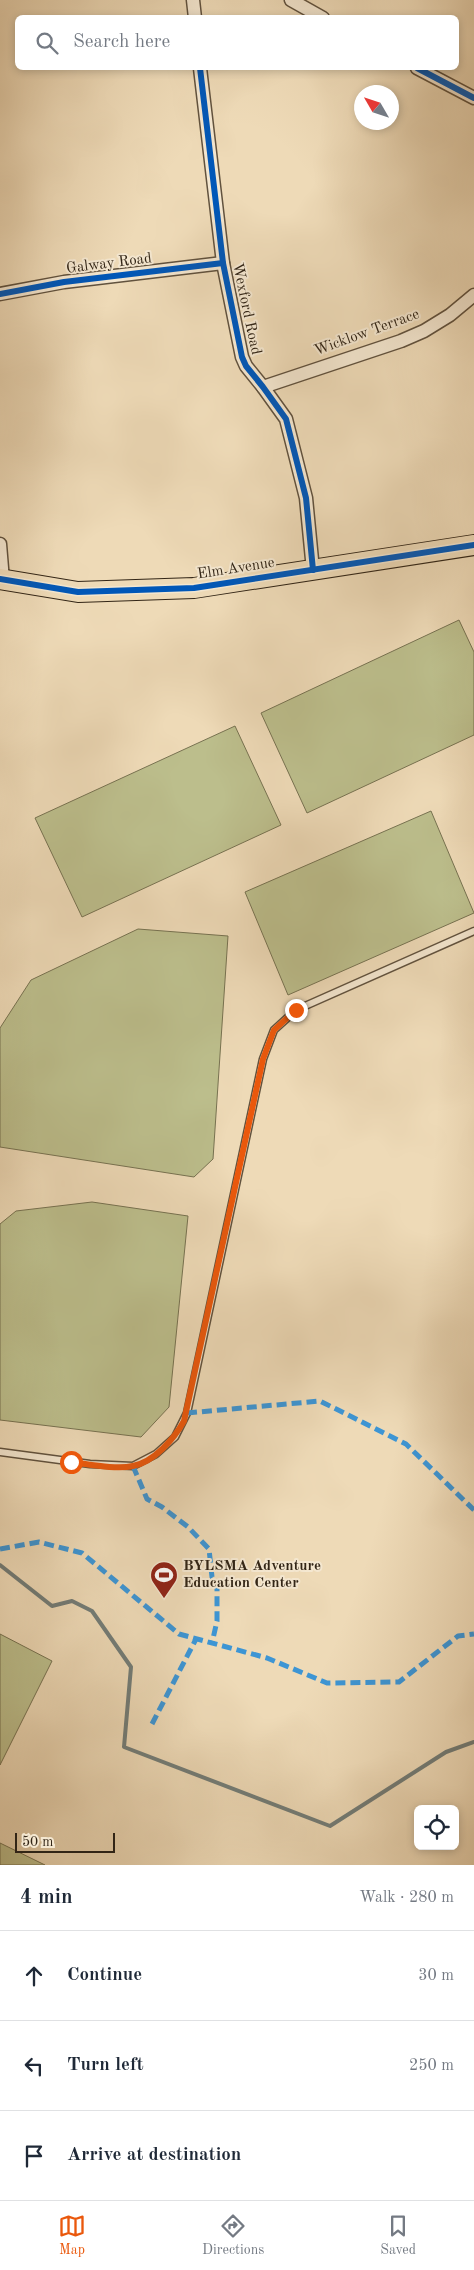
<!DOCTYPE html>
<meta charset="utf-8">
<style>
body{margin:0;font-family:"Old Standard TT",serif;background:#f6f6f7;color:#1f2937}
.controls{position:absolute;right:15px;bottom:15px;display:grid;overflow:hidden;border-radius:8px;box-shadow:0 2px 8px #0003}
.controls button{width:45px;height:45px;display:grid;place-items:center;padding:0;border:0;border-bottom:1px solid #e0e1e3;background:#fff;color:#1f2937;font:25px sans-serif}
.compass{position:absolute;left:354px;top:85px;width:45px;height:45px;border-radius:50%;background:#fff;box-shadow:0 2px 8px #0003;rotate:309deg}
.scale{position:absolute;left:15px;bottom:12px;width:100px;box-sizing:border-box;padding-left:5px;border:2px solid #322516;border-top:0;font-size:14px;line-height:18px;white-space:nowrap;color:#322516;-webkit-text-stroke:4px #f4e7d0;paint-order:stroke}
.stop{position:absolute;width:15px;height:15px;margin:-11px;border:4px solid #ea580c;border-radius:50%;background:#fff}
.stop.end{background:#ea580c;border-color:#fff;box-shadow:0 1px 5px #0008}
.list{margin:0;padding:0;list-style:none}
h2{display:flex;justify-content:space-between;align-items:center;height:65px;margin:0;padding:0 20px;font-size:21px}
h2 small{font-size:16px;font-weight:400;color:#747a83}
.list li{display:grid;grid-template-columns:32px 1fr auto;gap:15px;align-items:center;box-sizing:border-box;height:90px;padding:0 20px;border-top:1px solid #e0e1e3}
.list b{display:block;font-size:19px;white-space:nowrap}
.list em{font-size:16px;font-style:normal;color:#747a83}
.icon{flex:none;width:28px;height:28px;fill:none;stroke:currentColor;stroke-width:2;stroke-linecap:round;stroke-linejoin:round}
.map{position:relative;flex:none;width:474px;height:1865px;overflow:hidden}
.search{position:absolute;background:#fff;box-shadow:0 2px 8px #0003;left:15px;right:15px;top:15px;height:55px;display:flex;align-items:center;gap:12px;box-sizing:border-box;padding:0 18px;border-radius:8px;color:#747a83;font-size:19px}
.sheet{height:335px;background:#fff}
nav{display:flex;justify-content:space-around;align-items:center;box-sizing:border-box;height:70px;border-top:1px solid #e0e1e3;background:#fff;font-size:14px;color:#747a83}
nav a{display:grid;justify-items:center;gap:2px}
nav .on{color:#ea580c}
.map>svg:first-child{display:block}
.green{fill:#bcbe8c;stroke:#777251}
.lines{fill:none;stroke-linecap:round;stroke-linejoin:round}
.stream{stroke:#737d78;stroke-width:4}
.lane-casing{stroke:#61523e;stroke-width:9}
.street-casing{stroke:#61523e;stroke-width:15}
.primary-casing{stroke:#322516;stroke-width:22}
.lane{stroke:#f4e7d0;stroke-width:6}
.street{stroke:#f4e7d0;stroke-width:12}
.primary{stroke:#eedab7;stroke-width:20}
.quiet{stroke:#3d95d4;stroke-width:5;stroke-dasharray:10 5;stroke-linecap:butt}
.cycleway-casing{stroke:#f4e7d0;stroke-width:9}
.cycleway{stroke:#0057b8;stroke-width:6}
.route{stroke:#ea580c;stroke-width:6}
.labels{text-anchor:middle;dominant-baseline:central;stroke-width:4;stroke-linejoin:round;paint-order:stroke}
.street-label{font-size:15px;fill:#322516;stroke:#f4e7d0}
.poi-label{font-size:15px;font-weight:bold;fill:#322516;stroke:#f4e7d0;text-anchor:start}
</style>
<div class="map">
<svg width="474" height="1865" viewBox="0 0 474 1865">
<rect width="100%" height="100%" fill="#eedab7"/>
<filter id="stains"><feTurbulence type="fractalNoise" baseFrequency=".004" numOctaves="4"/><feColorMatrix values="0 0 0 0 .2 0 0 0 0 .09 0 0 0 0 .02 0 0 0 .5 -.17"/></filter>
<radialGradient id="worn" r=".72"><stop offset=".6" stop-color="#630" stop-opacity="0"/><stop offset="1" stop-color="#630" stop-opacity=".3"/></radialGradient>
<g class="green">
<path d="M459 620 474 652V735L307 813 261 713Z"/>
<path d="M235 726 281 825 82 917 35 818Z"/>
<path d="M431 811 474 913 288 995 245 892Z"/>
<path d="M138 929 228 936 213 1159 194 1177 0 1147V1028L31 980Z"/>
<path d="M92 1202 188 1216 169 1407 141 1437 0 1420V1224L16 1211Z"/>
<path d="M0 1634 52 1661 0 1765Z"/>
<path d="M0 1843 45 1865H0Z"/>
</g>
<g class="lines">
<path class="stream" d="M0 1565 52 1606 72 1601 92 1611 131 1667 124 1747 330 1826 446 1752 474 1742"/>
<g class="lane-casing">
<path id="lane" d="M0 1452 90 1464 133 1466 156 1454 175 1437 187 1413 263 1059 274 1030 296 1010 474 931"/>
</g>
<g class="street-casing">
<g id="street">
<path d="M193 0 195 18"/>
<path d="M291 0 323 18"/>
<path d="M200 68 223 263 242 357 246 366 263 387 286 419 306 498 313 570"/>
<path d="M417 68 474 98"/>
<path d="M0 294 64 282 223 263"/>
<path d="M263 387 401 341 424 331 450 315 474 295"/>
<path d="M0 544 3 580"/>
</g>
</g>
<g class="primary-casing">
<path id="primary" d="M0 579 78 592 194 588 474 545"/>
</g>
<use href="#lane" class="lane"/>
<use href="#street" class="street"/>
<use href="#primary" class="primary"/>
<g class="quiet">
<path d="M187 1413 320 1401 406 1444 474 1510"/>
<path d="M133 1466 147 1499 162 1507 188 1527 209 1549 212 1577 217 1585V1621L212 1643"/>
<path d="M0 1549 39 1542 82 1553 179 1634 267 1658 327 1683 399 1682 458 1636 474 1634"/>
<path d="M152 1724 196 1639"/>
</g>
<g class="cycleway-casing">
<g id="cycleway">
<path d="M200 68 223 263 242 357 246 366 263 387 286 419 306 498 313 570"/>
<path d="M417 68 474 98"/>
<path d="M0 294 64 282 223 263"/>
<path d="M0 579 78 592 194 588 474 545"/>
</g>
</g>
<use href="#cycleway" class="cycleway"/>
</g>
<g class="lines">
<path class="route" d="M71 1462C88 1464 116 1470 133 1466 154 1462 174 1439 184 1421L263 1059 274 1030 296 1010"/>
</g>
<defs>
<g id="stadium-pin" transform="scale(1.4375)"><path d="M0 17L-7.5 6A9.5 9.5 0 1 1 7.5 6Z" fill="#8f2418" stroke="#f4e7d0"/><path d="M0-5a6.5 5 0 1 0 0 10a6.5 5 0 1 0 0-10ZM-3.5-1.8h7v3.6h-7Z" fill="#fff"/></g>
</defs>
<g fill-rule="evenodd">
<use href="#stadium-pin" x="164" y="1575"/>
</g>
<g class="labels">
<g class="street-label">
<text transform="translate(109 264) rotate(-7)">Galway Road</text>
<text transform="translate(246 309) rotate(78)">Wexford Road</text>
<text transform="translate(367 333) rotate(-20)">Wicklow Terrace</text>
<text transform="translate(236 569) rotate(-9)">Elm Avenue</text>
</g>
<g class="poi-label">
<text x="183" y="1566">BYLSMA Adventure<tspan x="183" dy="17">Education Center</tspan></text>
</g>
</g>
<rect width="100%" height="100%" filter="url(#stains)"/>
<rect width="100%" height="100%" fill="url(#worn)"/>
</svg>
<div class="controls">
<button><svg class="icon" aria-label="locate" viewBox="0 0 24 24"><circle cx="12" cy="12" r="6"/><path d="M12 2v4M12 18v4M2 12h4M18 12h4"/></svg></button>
</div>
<svg class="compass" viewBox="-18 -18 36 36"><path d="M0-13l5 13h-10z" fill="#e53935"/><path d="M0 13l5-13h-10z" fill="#747a83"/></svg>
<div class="scale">50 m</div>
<div class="stop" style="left:71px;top:1462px"></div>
<div class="stop end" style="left:296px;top:1010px"></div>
<div class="search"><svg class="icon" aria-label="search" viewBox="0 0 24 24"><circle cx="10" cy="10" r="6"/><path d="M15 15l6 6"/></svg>Search here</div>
</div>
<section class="sheet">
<h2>4 min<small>Walk · 280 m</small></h2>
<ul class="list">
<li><svg class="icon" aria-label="ahead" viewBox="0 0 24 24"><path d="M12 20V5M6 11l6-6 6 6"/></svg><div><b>Continue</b></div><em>30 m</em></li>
<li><svg class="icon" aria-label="left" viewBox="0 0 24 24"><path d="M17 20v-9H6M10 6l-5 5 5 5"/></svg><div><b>Turn left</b></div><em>250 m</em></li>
<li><svg class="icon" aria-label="arrive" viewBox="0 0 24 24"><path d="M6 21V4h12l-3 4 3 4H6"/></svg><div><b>Arrive at destination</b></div></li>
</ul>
</section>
<nav>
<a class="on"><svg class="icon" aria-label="map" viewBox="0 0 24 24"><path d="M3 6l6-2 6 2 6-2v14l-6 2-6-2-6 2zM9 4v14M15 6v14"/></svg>Map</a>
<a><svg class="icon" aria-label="directions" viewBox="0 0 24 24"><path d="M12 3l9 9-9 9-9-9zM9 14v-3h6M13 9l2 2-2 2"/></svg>Directions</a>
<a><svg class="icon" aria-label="saved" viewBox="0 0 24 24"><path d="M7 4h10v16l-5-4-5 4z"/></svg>Saved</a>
</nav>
